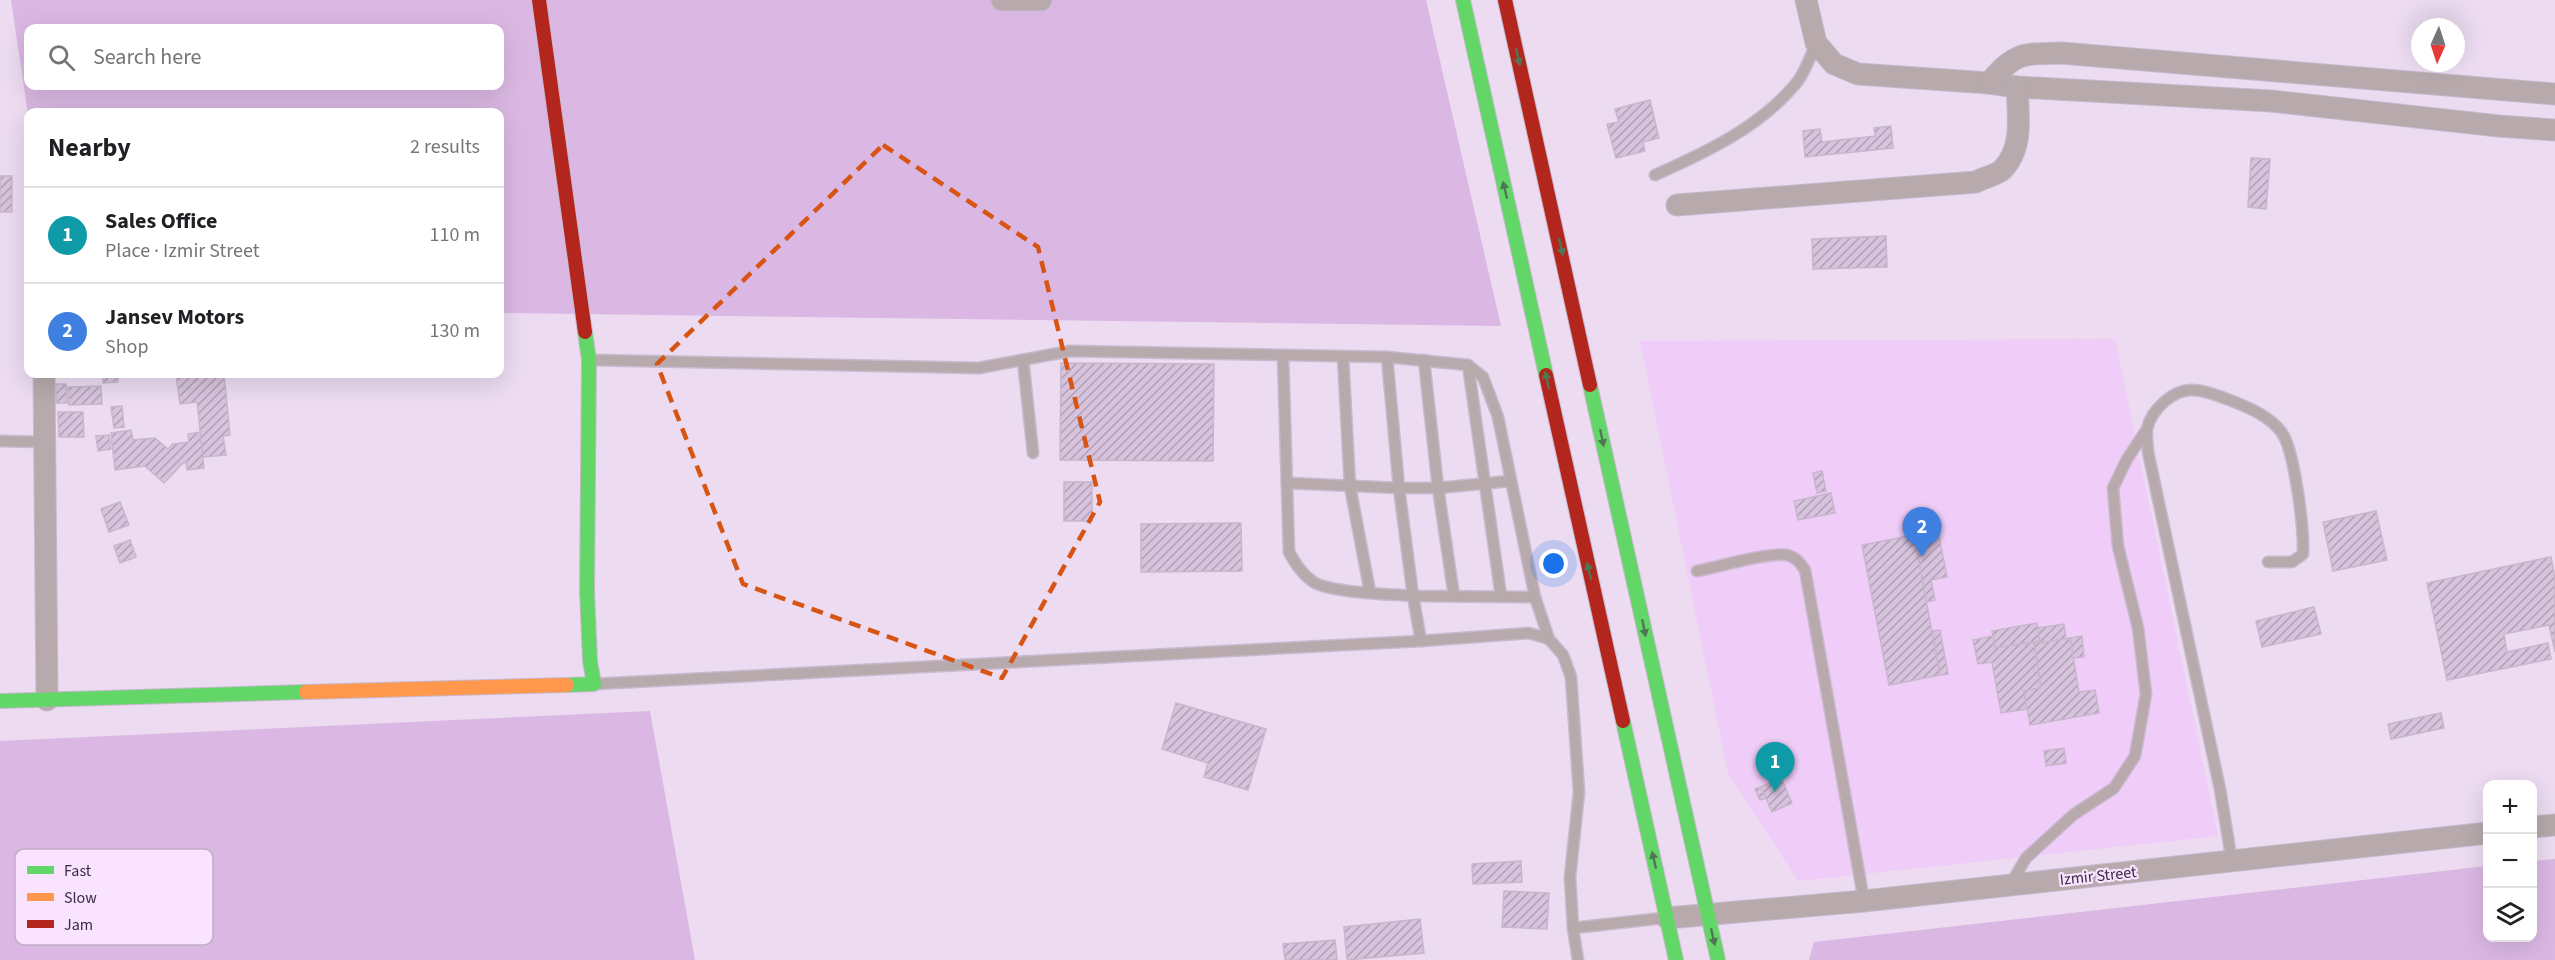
<!DOCTYPE html>
<meta charset="utf-8">
<style>
body{margin:0;font-family:"Source Sans 3",sans-serif;background:#f6f6f6;color:#202124}
.controls{position:absolute;right:18px;bottom:18px;display:grid;overflow:hidden;border-radius:12px;box-shadow:0 6px 24px #0002}
.controls button{width:54px;height:54px;display:grid;place-items:center;padding:0;border:0;border-bottom:2px solid #e0e0e0;background:#fff;color:#202124;font:30px sans-serif}
.compass{position:absolute;left:2411px;top:18px;width:54px;height:54px;border-radius:50%;background:#fff;box-shadow:0 6px 24px #0002;rotate:183deg}
.you{position:absolute;left:1554px;top:564px;width:21px;height:21px;margin:-15px;border:4px solid #fff;border-radius:50%;background:#1a73e8;box-shadow:0 0 0 9px #1a73e833}
.badge{display:grid;place-items:center;width:39px;height:39px;border-radius:50%;background:#0f766e;color:#fff;font-size:20px;font-weight:700}
.pin{position:absolute;translate:-50% -50px;filter:drop-shadow(0 2px 3px #0008)}
.pin::after{content:'';position:absolute;top:32px;width:21px;height:18px;background:inherit;clip-path:polygon(0 0,100% 0,50% 100%)}
.list{margin:0;padding:0;list-style:none}
h2{display:flex;justify-content:space-between;align-items:center;height:78px;margin:0;padding:0 24px;font-size:26px}
h2 small{font-size:20px;font-weight:400;color:#757577}
.list li{display:grid;grid-template-columns:39px 1fr auto;gap:18px;align-items:center;box-sizing:border-box;height:96px;padding:0 24px;border-top:2px solid #e0e0e0}
.list b{display:block;font-size:22px;white-space:nowrap}
.list p{margin:0;font-size:20px;white-space:nowrap;color:#757577}
.list em{font-size:20px;font-style:normal;color:#757577}
.icon{flex:none;width:33px;height:33px;fill:none;stroke:currentColor;stroke-width:2;stroke-linecap:round;stroke-linejoin:round}
.map{position:relative;flex:none;width:2555px;height:960px;overflow:hidden}
.search{position:absolute;background:#fff;box-shadow:0 6px 24px #0002;left:24px;top:24px;width:480px;height:66px;display:flex;align-items:center;gap:15px;box-sizing:border-box;padding:0 21px;border-radius:12px;color:#757577;font-size:22px}
.panel{position:absolute;background:#fff;box-shadow:0 6px 24px #0002;left:24px;top:108px;width:480px;height:270px;border-radius:12px}
.map>svg:first-child{display:block}
.built{fill:#efcdf8}
.green{fill:#dab8e3;fill-rule:evenodd}
.building{fill:url(#building-hatch);stroke:#c7b6cc;stroke-width:1.5}
.lines{fill:none;stroke-linecap:round;stroke-linejoin:round}
.lane-casing{stroke:#c8b9cd;stroke-width:13}
.street-casing{stroke:#c8b9cd;stroke-width:23}
.fast-casing{stroke:#c8b9cd;stroke-width:16}
.slow-casing{stroke:#c8b9cd;stroke-width:16}
.jam-casing{stroke:#c8b9cd;stroke-width:16}
.lane{stroke:#b7a9ac;stroke-width:10}
.street{stroke:#b7a9ac;stroke-width:21}
.fast{stroke:#63d668;stroke-width:14}
.slow{stroke:#ff974d;stroke-width:14}
.jam{stroke:#b3261e;stroke-width:14}
.oneway{fill:#4f7754}
.marked{fill:none;stroke:#d75412;stroke-width:4.5;stroke-dasharray:12 8;stroke-linejoin:round}
.labels{text-anchor:middle;dominant-baseline:central;stroke-width:4.5;stroke-linejoin:round;paint-order:stroke}
.street-label{font-size:16px;fill:#3e2a44;stroke:#f9e3ff}
.key{fill:#f9e3ff;stroke:#c1acc7;stroke-width:1.5}
.key-label{font-size:16px;fill:#3e2a44}
</style>
<div class="map">
<svg width="2555" height="960" viewBox="0 0 2555 960">
<defs>
<pattern id="building-hatch" width="6" height="6" patternUnits="userSpaceOnUse" patternTransform="scale(1.5)"><rect width="6" height="6" fill="#d7c3dd"/><path d="M-1 1l2-2M0 6l6-6M5 7l2-2" fill="none" stroke="#b09fb5"/></pattern>
</defs>
<rect width="100%" height="100%" fill="#ecdbf1"/>
<path class="built" d="M2115 339 2218 836 1798 881 1728 773 1640 341Z"/>
<g class="green">
<path d="M11 0H1426L1501 326 500 313V112L28 114ZM28 28H500V86H28Z"/>
<path d="M650 711 695 960H0V741Z"/>
<path d="M2555 859V960H1809L1814 942 2487 866 2488 938H2532L2533 861Z"/>
</g>
<g class="building">
<path d="M1650 100 1659 138 1643 142 1645 151 1616 158 1607 124 1619 122 1615 109Z"/>
<path d="M1891 126 1893 148 1805 157 1803 131 1820 129 1822 142 1875 136 1874 128Z"/>
<path d="M2251 158 2270 159 2266 209 2248 207Z"/>
<rect x="0" y="176" width="12" height="36"/>
<path d="M1886 236 1887 267 1813 269 1812 239Z"/>
<path d="M1061 363 1214 364 1213 461 1060 460Z"/>
<path d="M103 374H118V382L103 383Z"/>
<path d="M176 374H224L230 435 223 436 226 455 203 457 197 402 180 404Z"/>
<path d="M56 384H66L67 403H56Z"/>
<path d="M101 386 102 404 69 405 68 387Z"/>
<path d="M122 406 124 427 114 428 111 407Z"/>
<path d="M58 412H83L84 437H59Z"/>
<path d="M131 430 133 440 155 438 168 449 173 444 189 442 188 434 200 432 204 468 187 470 186 462 183 463 164 483 145 466 115 470 111 433Z"/>
<path d="M109 435 111 449 98 451 96 436Z"/>
<path d="M1822 471 1826 491 1817 493 1813 473Z"/>
<rect x="1064" y="482" width="28" height="39"/>
<path d="M1831 493 1835 513 1798 520 1794 501Z"/>
<path d="M120 502 129 525 109 532 101 509Z"/>
<path d="M2376 511 2387 560 2333 571 2323 522Z"/>
<path d="M1241 523 1242 571 1141 572V524Z"/>
<path d="M1938 531 1947 577 1931 580 1935 600 1926 602 1914 535Z"/>
<path d="M1914 535 1940 675 1889 685 1862 545Z"/>
<path d="M130 540 136 557 120 563 114 546Z"/>
<path d="M2551 557 2555 578V652L2549 625 2504 634 2507 652 2548 643 2551 659 2447 680 2427 583Z"/>
<path d="M2314 607 2321 634 2262 647 2256 621Z"/>
<path d="M2037 623 2040 641 1995 648 1992 631Z"/>
<path d="M2064 624 2066 639 2040 643 2038 628Z"/>
<path d="M1940 630 1948 674 1940 675 1932 631Z"/>
<path d="M1993 636 1995 648 2034 642 2041 688 2024 691 2027 709 2001 713 1992 662 1978 664 1973 640Z"/>
<path d="M2082 636 2084 657 2073 658 2070 638Z"/>
<path d="M2070 638 2079 692 2095 690 2099 713 2030 725 2024 691 2041 688 2034 642 2040 641V643Z"/>
<path d="M1176 703 1266 729 1248 790 1204 777 1208 763 1162 749Z"/>
<path d="M2441 713 2444 728 2391 739 2388 724Z"/>
<path d="M2064 748 2066 763 2046 766 2044 751Z"/>
<path d="M1781 778 1792 803 1772 812 1761 787Z"/>
<path d="M1761 787 1766 798 1760 800 1755 789Z"/>
<path d="M1521 861 1522 882 1473 884 1472 864Z"/>
<path d="M1504 891 1549 893 1547 929 1502 927Z"/>
<path d="M1420 919 1424 953 1347 960 1344 927Z"/>
<path d="M1335 940 1337 960H1285L1283 944Z"/>
</g>
<g class="lines">
<g class="lane-casing">
<g id="lane">
<path d="M1655 175C1707 152 1762 126 1798 81 1806 70 1811 55 1816 43"/>
<path d="M1283 356 1289 552C1295 563 1301 573 1312 581 1328 593 1390 594 1413 596L1421 641"/>
<path d="M1343 357 1350 486 1370 592"/>
<path d="M1387 357 1399 488 1413 596 1535 597 1549 639"/>
<path d="M591 360 979 368 1070 351 1387 357 1468 365 1483 377 1498 417 1535 597"/>
<path d="M1023 360 1033 453"/>
<path d="M1424 360 1438 488 1454 596"/>
<path d="M1468 365 1501 596"/>
<path d="M0 441 45 442"/>
<path d="M1287 483 1399 488H1438L1510 481"/>
<path d="M1697 571C1718 567 1768 552 1787 555 1796 557 1800 563 1805 570L1864 901"/>
<path d="M594 684 1421 641 1529 633 1549 639 1563 655 1571 677 1579 792 1570 877 1573 928 1578 960"/>
<path d="M2232 862 2220 789 2148 452C2148 445 2146 436 2147 429 2151 410 2173 389 2193 390 2205 390 2221 397 2232 401 2250 408 2271 417 2282 433 2295 452 2304 530 2303 554L2292 562H2268"/>
<path d="M2010 885 2026 858 2073 815 2114 788 2135 756 2146 694 2138 628 2118 546 2113 488 2127 459 2147 429"/>
<path d="M1573 928 1663 918"/>
</g>
</g>
<g class="street-casing">
<g id="street">
<path d="M1002 0H1041"/>
<path d="M1806 0 1816 43 1834 64 1858 74 1989 83 2017 87 2271 101 2499 126 2555 130"/>
<path d="M1989 83C2016 52 2021 54 2061 53L2555 94"/>
<path d="M1677 205 1976 182C1983 178 1996 175 2002 170 2024 148 2018 115 2017 87"/>
<path d="M44 374 47 700"/>
<path d="M2532 827 2555 825"/>
<path d="M1667 918 1864 901 2488 833"/>
</g>
</g>
<g class="fast-casing">
<g id="fast">
<path d="M1463 0 1546 375"/>
<path d="M1590 385 1718 960"/>
<path d="M567 685 594 684 590 661 587 591 589 360 585 332"/>
<path d="M0 701 306 692"/>
<path d="M1623 721 1676 960"/>
</g>
</g>
<g class="slow-casing">
<path id="slow" d="M306 692 567 685"/>
</g>
<g class="jam-casing">
<g id="jam">
<path d="M539 0 585 332"/>
<path d="M1505 0 1590 385"/>
<path d="M1546 375 1623 721"/>
</g>
</g>
<use href="#lane" class="lane"/>
<use href="#street" class="street"/>
<use href="#fast" class="fast"/>
<use href="#slow" class="slow"/>
<use href="#jam" class="jam"/>
</g>
<defs><path id="oneway-solid" d="M-6-.8H1V-3.2L6.5 0L1 3.2V.8H-6Z" transform="scale(1.5)"/></defs>
<g class="oneway">
<use href="#oneway-solid" transform="translate(1518 57) rotate(77)"/>
<use href="#oneway-solid" transform="translate(1505 190) rotate(-103)"/>
<use href="#oneway-solid" transform="translate(1561 247) rotate(77)"/>
<use href="#oneway-solid" transform="translate(1547 380) rotate(-103)"/>
<use href="#oneway-solid" transform="translate(1602 438) rotate(78)"/>
<use href="#oneway-solid" transform="translate(1589 571) rotate(-103)"/>
<use href="#oneway-solid" transform="translate(1644 628) rotate(78)"/>
<use href="#oneway-solid" transform="translate(1654 860) rotate(-103)"/>
<use href="#oneway-solid" transform="translate(1713 937) rotate(77)"/>
</g>
<path class="marked" d="M883 145 1038 247 1100 502 1002 678 743 584 657 364Z"/>
<g class="labels">
<g class="street-label">
<text transform="translate(2098 876) rotate(-6)">Izmir Street</text>
</g>
</g>
<rect x="15" y="849" width="198" height="96" rx="9" class="key"/>
<rect x="27" y="866" width="27" height="8" fill="#63d668"/>
<rect x="27" y="893" width="27" height="8" fill="#ff974d"/>
<rect x="27" y="920" width="27" height="8" fill="#b3261e"/>
<g class="key-label">
<text x="64" y="876">Fast</text>
<text x="64" y="903">Slow</text>
<text x="64" y="930">Jam</text>
</g>
</svg>
<div class="controls">
<button>+</button>
<button>−</button>
<button><svg class="icon" aria-label="layers" viewBox="0 0 24 24"><path d="M12 4l9 5-9 5-9-5zM3 14l9 5 9-5"/></svg></button>
</div>
<svg class="compass" viewBox="-18 -18 36 36"><path d="M0-13l5 13h-10z" fill="#e53935"/><path d="M0 13l5-13h-10z" fill="#757577"/></svg>
<div class="you"></div>
<div class="pin badge" style="left:1775px;top:792px;background:#0f9aa8">1</div>
<div class="pin badge" style="left:1922px;top:557px;background:#3f7fe0">2</div>
<div class="search"><svg class="icon" aria-label="search" viewBox="0 0 24 24"><circle cx="10" cy="10" r="6"/><path d="M15 15l6 6"/></svg>Search here</div>
<section class="panel">
<h2>Nearby<small>2 results</small></h2>
<ul class="list">
<li><span class="badge" style="background:#0f9aa8">1</span><div><b>Sales Office</b><p>Place · Izmir Street</p></div><em>110 m</em></li>
<li><span class="badge" style="background:#3f7fe0">2</span><div><b>Jansev Motors</b><p>Shop</p></div><em>130 m</em></li>
</ul>
</section>
</div>
